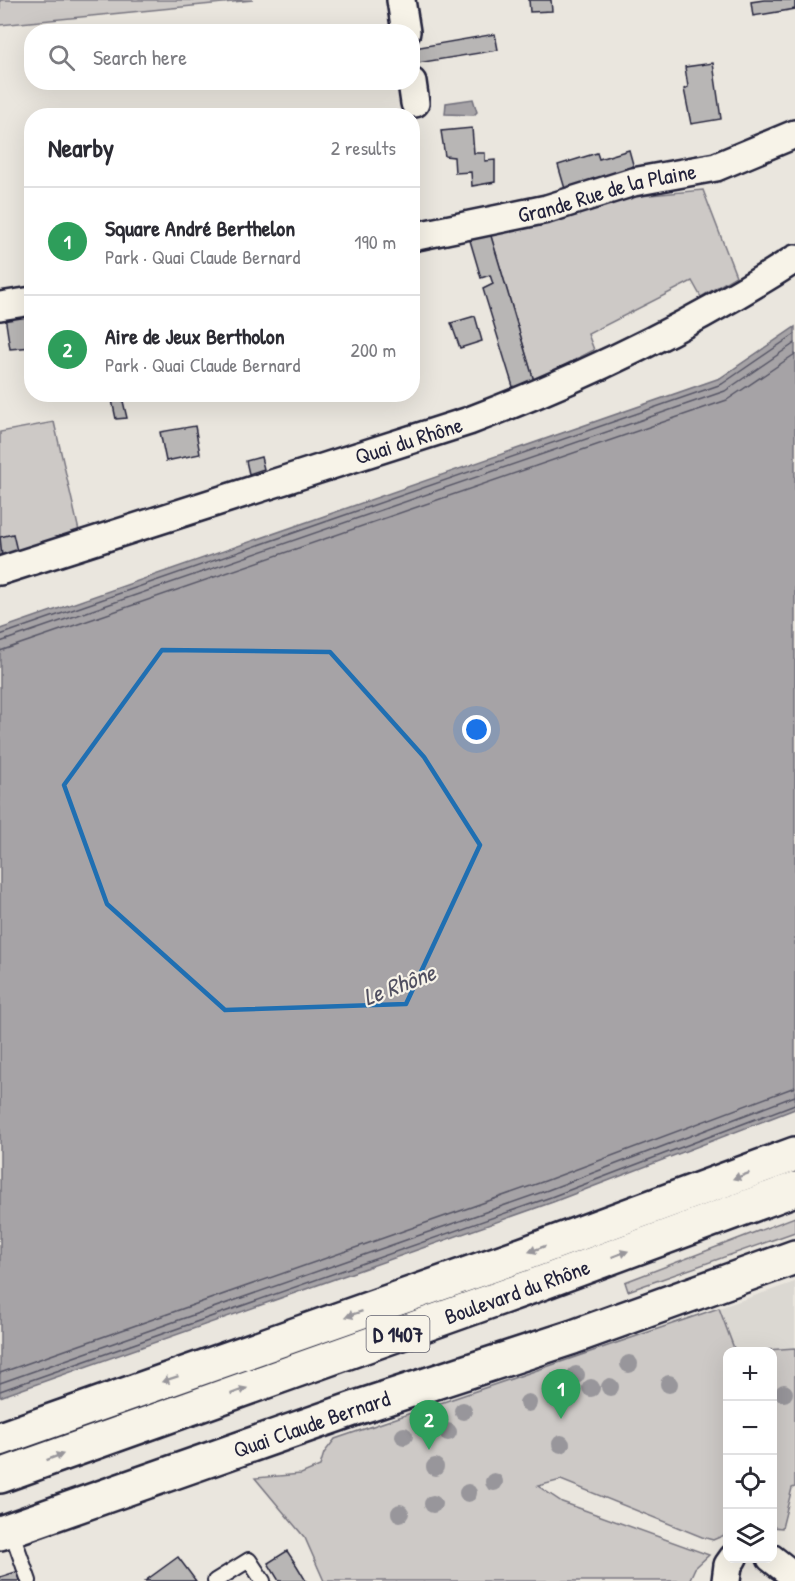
<!DOCTYPE html>
<meta charset="utf-8">
<style>
body{margin:0;font-family:"Patrick Hand",sans-serif;background:#f7f7f7;color:#2b2b33}
.controls{position:absolute;right:18px;bottom:18px;display:grid;overflow:hidden;border-radius:12px;box-shadow:0 6px 24px #0002}
.controls button{width:54px;height:54px;display:grid;place-items:center;padding:0;border:0;border-bottom:2px solid #e1e1e2;background:#fff;color:#2b2b33;font:30px sans-serif}
.you{position:absolute;left:477px;top:730px;width:21px;height:21px;margin:-15px;border:4px solid #fff;border-radius:50%;background:#1a73e8;box-shadow:0 0 0 9px #1a73e833}
.badge{display:grid;place-items:center;width:39px;height:39px;border-radius:50%;background:#111827;color:#fff;font-size:20px;font-weight:700}
.pin{position:absolute;translate:-50% -50px;filter:drop-shadow(0 2px 3px #0008)}
.pin::after{content:'';position:absolute;top:32px;width:21px;height:18px;background:inherit;clip-path:polygon(0 0,100% 0,50% 100%)}
.list{margin:0;padding:0;list-style:none}
h2{display:flex;justify-content:space-between;align-items:center;height:78px;margin:0;padding:0 24px;font-size:26px}
h2 small{font-size:20px;font-weight:400;color:#7c7c81}
.list li{display:grid;grid-template-columns:39px 1fr auto;gap:18px;align-items:center;box-sizing:border-box;height:108px;padding:0 24px;border-top:2px solid #e1e1e2}
.list b{display:block;font-size:22px;white-space:nowrap}
.list p{margin:0;font-size:20px;white-space:nowrap;color:#7c7c81}
.list em{font-size:20px;font-style:normal;color:#7c7c81}
.icon{flex:none;width:33px;height:33px;fill:none;stroke:currentColor;stroke-width:2;stroke-linecap:round;stroke-linejoin:round}
.map{position:relative;flex:none;width:795px;height:1581px;overflow:hidden}
.search{position:absolute;background:#fff;box-shadow:0 6px 24px #0002;left:24px;top:24px;width:396px;height:66px;display:flex;align-items:center;gap:15px;box-sizing:border-box;padding:0 21px;border-radius:24px;color:#7c7c81;font-size:22px}
.panel{position:absolute;background:#fff;box-shadow:0 6px 24px #0002;left:24px;top:108px;width:396px;height:294px;border-radius:24px}
.map>svg:first-child{display:block}
.built{fill:#dbd8d2}
.green{fill:#cdc9c6;stroke:#787680;stroke-width:1.5}
.water{fill:#a6a3a6;stroke:#716f7b;stroke-width:1.5}
.lines{fill:none;stroke-linecap:round;stroke-linejoin:round}
.shore{stroke:#575666;stroke-width:1.5}
.building{fill:#b8b6b5;stroke:#22223b;stroke-width:1.5}
.lane-casing{stroke:#22223b;stroke-width:18}
.street-casing{stroke:#22223b;stroke-width:32}
.secondary-casing{stroke:#22223b;stroke-width:38}
.highway-casing{stroke:#22223b;stroke-width:38}
.lane{stroke:#f7f3e8;stroke-width:14}
.street{stroke:#f7f3e8;stroke-width:27}
.secondary{stroke:#f7f3e8;stroke-width:33}
.highway{stroke:#f7f3e8;stroke-width:33}
.tree{fill:#98969b}
.oneway{fill:#97959a}
.marked{fill:none;stroke:#1f6fb2;stroke-width:4.5;stroke-linejoin:round}
.labels{text-anchor:middle;dominant-baseline:central;stroke-width:4.5;stroke-linejoin:round;paint-order:stroke}
.shield{fill:#f7f3e8;stroke:#62616f;stroke-width:1.5}
.shield-label{font-size:21px;font-weight:bold;fill:#22223b}
.street-label{font-size:22px;fill:#22223b;stroke:#f7f3e8}
.water-label{font-size:24px;font-style:italic;fill:#504f60;stroke:#f7f3e8}
</style>
<div class="map">
<svg width="795" height="1581" viewBox="0 0 795 1581">
<rect width="100%" height="100%" fill="#eae6de"/>
<filter id="ink" filterUnits="userSpaceOnUse"><feTurbulence type="fractalNoise" baseFrequency=".0167" numOctaves="2"/><feDisplacementMap in="SourceGraphic" scale="12" xChannelSelector="R" yChannelSelector="G"/><feConvolveMatrix kernelMatrix="1 2 1 2 8 2 1 2 1" color-interpolation-filters="sRGB"/></filter>
<g filter="url(#ink)">
<path class="built" d="M795 1282V1348L735 1351 719 1308Z"/>
<g class="green">
<path d="M0 0H253L0 25Z"/>
<path d="M703 190 736 276 701 297 692 281 588 334 594 350 534 381 490 233 629 197Z"/>
<path d="M54 422 79 531 0 558V432Z"/>
<path d="M795 1217V1232L628 1291 625 1282Z"/>
<path d="M719 1308 735 1351 728 1352 727 1534 713 1540 702 1537 561 1480 538 1486 562 1502 709 1555 695 1568 689 1581H324L305 1538 255 1478 301 1474 320 1466 324 1453 335 1439Z"/>
<path d="M795 1348V1487L792 1488 782 1528 773 1527 772 1352 750 1351Z"/>
</g>
<g class="water">
<path d="M473 99 477 112 474 115 445 114 446 103Z"/>
<path d="M795 327V1109L553 1202 0 1397V629L720 378Z"/>
</g>
<g class="lines">
<g class="shore">
<path d="M0 635 722 384 795 334"/>
<path d="M0 642 725 391 795 343"/>
<path d="M0 651 727 400 795 354"/>
<path d="M0 1373 545 1181 795 1087"/>
<path d="M0 1383 548 1190 795 1096"/>
<path d="M0 1391 551 1197 795 1104"/>
</g>
</g>
<g class="building">
<path d="M529 0H551L552 11 530 12Z"/>
<path d="M764 0H795V9L753 16 751 2Z"/>
<path d="M495 34 498 50 418 63 414 48Z"/>
<path d="M713 63 721 119 691 124 684 89 688 87 685 67Z"/>
<path d="M472 128 474 153H485V161L495 160V182L472 186 471 172 455 173 454 157 445 156 441 131Z"/>
<path d="M629 150 634 168 565 189 558 165 597 153 599 159Z"/>
<path d="M488 226 534 381 514 390 483 289 493 284 490 275 481 278 469 237Z"/>
<path d="M32 312V347L10 349 5 316Z"/>
<path d="M475 316 482 341 460 348 451 323Z"/>
<path d="M122 397 127 418 116 419 112 400Z"/>
<path d="M195 426 200 454 166 461 160 432Z"/>
<path d="M261 457 264 469 249 474 246 461Z"/>
<path d="M13 534 17 551 2 556 0 537Z"/>
<path d="M287 1551 297 1566 306 1581H279L268 1563Z"/>
<path d="M178 1557 196 1581H145Z"/>
<path d="M19 1571 22 1581H0V1577Z"/>
</g>
<g class="lines">
<g class="lane-casing">
<g id="lane">
<path d="M11 1530 29 1581"/>
<path d="M215 1581 249 1560 263 1581"/>
</g>
</g>
<g class="street-casing">
<g id="street">
<path d="M401 0 406 32"/>
<path d="M412 82 415 103"/>
<path id="s1" d="M412 237 547 209 633 182 716 167 795 134"/>
<path d="M0 306 32 301"/>
<path id="s2" d="M0 571 469 421C582 378 693 325 795 259"/>
<path d="M771 1558 794 1576"/>
<path d="M726 1581 728 1565 733 1558"/>
</g>
</g>
<g class="secondary-casing">
<g id="secondary">
<path id="s3" d="M0 1533 359 1407 573 1337 795 1257"/>
</g>
</g>
<g class="highway-casing">
<g id="highway">
<path d="M0 1439 524 1254 795 1154"/>
<path id="s4" d="M0 1476 533 1286 795 1189"/>
</g>
</g>
<use href="#lane" class="lane"/>
<use href="#street" class="street"/>
<use href="#secondary" class="secondary"/>
<use href="#highway" class="highway"/>
</g>
<g class="tree">
<circle cx="629" cy="1364" r="9"/>
<circle cx="576" cy="1375" r="9"/>
<circle cx="669" cy="1384" r="9"/>
<circle cx="610" cy="1387" r="9"/>
<circle cx="591" cy="1388" r="9"/>
<circle cx="784" cy="1393" r="9"/>
<circle cx="566" cy="1398" r="9"/>
<circle cx="528" cy="1403" r="9"/>
<circle cx="463" cy="1411" r="9"/>
<circle cx="434" cy="1419" r="9"/>
<circle cx="448" cy="1432" r="9"/>
<circle cx="404" cy="1436" r="9"/>
<circle cx="561" cy="1444" r="9"/>
<circle cx="435" cy="1467" r="9"/>
<circle cx="494" cy="1482" r="9"/>
<circle cx="468" cy="1493" r="9"/>
<circle cx="433" cy="1504" r="9"/>
<circle cx="400" cy="1513" r="9"/>
</g>
<defs><path id="oneway-solid" d="M-6-.8H1V-3.2L6.5 0L1 3.2V.8H-6Z" transform="scale(1.5)"/></defs>
<g class="oneway">
<use href="#oneway-solid" transform="translate(741 1176) rotate(160)"/>
<use href="#oneway-solid" transform="translate(537 1249) rotate(160)"/>
<use href="#oneway-solid" transform="translate(620 1254) rotate(-20)"/>
<use href="#oneway-solid" transform="translate(354 1314) rotate(161)"/>
<use href="#oneway-solid" transform="translate(170 1379) rotate(161)"/>
<use href="#oneway-solid" transform="translate(239 1391) rotate(-20)"/>
<use href="#oneway-solid" transform="translate(55 1457) rotate(-20)"/>
</g>
</g>
<path class="marked" d="M162 650 330 652 424 757 480 845 406 1004 225 1010 107 904 64 785Z"/>
<g class="labels">
<rect class="shield" x="366.5" y="1316" width="63" height="36" rx="4.5"/>
<g class="shield-label">
<text x="398" y="1334">D 1407</text>
</g>
<g class="street-label">
<text stroke="none"><textPath href="#s1" startOffset="200">Grande Rue de la Plaine</textPath></text>
<text stroke="none"><textPath href="#s2" startOffset="429">Quai du Rhône</textPath></text>
<text stroke="none"><textPath href="#s4" startOffset="549">Boulevard du Rhône</textPath></text>
<text stroke="none"><textPath href="#s3" startOffset="330">Quai Claude Bernard</textPath></text>
</g>
<g class="water-label">
<text transform="translate(399 984) rotate(-21)">Le Rhône</text>
</g>
</g>
</svg>
<div class="controls">
<button>+</button>
<button>−</button>
<button><svg class="icon" aria-label="locate" viewBox="0 0 24 24"><circle cx="12" cy="12" r="6"/><path d="M12 2v4M12 18v4M2 12h4M18 12h4"/></svg></button>
<button><svg class="icon" aria-label="layers" viewBox="0 0 24 24"><path d="M12 4l9 5-9 5-9-5zM3 14l9 5 9-5"/></svg></button>
</div>
<div class="you"></div>
<div class="pin badge" style="left:561px;top:1419px;background:#2e9e5b">1</div>
<div class="pin badge" style="left:429px;top:1450px;background:#2e9e5b">2</div>
<div class="search"><svg class="icon" aria-label="search" viewBox="0 0 24 24"><circle cx="10" cy="10" r="6"/><path d="M15 15l6 6"/></svg>Search here</div>
<section class="panel">
<h2>Nearby<small>2 results</small></h2>
<ul class="list">
<li><span class="badge" style="background:#2e9e5b">1</span><div><b>Square André Berthelon</b><p>Park · Quai Claude Bernard</p></div><em>190 m</em></li>
<li><span class="badge" style="background:#2e9e5b">2</span><div><b>Aire de Jeux Bertholon</b><p>Park · Quai Claude Bernard</p></div><em>200 m</em></li>
</ul>
</section>
</div>
